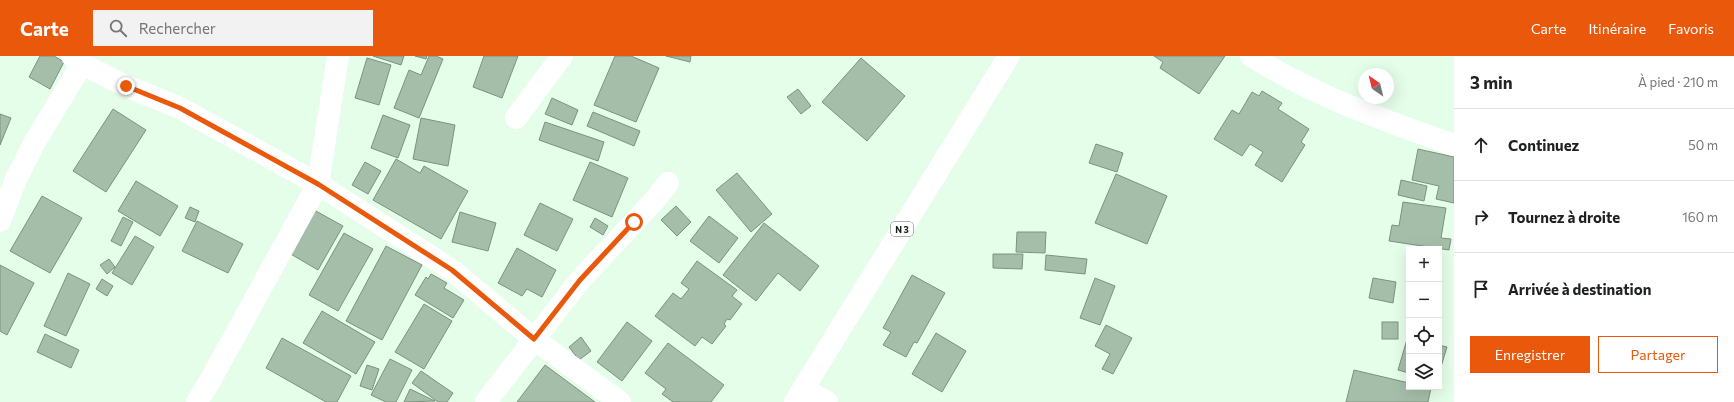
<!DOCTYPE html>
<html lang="fr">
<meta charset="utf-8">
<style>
body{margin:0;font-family:Commissioner,sans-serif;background:#f2f2f2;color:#202124}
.controls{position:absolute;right:12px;bottom:12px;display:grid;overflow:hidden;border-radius:0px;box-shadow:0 4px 16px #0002}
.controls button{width:36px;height:36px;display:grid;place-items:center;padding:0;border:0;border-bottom:1px solid #e0e0e0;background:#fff;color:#202124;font:20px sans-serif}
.compass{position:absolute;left:1358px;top:12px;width:36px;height:36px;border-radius:50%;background:#fff;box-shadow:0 4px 16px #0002;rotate:325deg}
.stop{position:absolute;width:12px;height:12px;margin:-9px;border:3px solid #ea580c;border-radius:50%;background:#fff}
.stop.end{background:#ea580c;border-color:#fff;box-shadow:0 1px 4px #0008}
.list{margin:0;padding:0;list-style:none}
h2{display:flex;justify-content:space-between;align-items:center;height:52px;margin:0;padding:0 16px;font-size:17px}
h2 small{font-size:13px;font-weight:400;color:#757577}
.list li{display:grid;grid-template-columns:26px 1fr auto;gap:12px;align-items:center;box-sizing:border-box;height:72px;padding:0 16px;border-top:1px solid #e0e0e0}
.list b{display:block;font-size:15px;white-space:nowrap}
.list em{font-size:13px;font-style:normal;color:#757577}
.actions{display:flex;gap:8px;padding:12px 16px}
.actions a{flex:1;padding:9px 0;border:1px solid #ea580c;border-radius:0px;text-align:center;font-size:14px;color:#ea580c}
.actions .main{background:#ea580c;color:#fff}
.icon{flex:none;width:22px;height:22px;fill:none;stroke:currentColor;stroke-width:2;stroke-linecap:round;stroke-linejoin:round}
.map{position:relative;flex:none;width:1454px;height:346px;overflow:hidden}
header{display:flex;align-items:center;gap:24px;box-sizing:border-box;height:56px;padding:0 20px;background:#ea580c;color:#fff}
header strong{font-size:19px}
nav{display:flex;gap:22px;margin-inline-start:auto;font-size:14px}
.search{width:280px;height:36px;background:#f2f2f2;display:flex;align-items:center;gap:10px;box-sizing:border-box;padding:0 14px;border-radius:0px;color:#757577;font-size:15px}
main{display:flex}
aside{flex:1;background:#fff}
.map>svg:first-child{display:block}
.building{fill:#a5bea9;stroke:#7b927f}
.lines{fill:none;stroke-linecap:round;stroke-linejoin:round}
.minor{stroke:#fff;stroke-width:22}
.trunk{stroke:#fff;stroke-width:22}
.route{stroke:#ea580c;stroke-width:5}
.labels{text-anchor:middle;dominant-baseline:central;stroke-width:3;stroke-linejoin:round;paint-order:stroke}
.shield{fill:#fff;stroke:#5c625d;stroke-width:1}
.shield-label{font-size:9px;font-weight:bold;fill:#161f17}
</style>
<header>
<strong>Carte</strong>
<div class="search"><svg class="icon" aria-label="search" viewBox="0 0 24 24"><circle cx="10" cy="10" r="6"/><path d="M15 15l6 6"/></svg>Rechercher</div>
<nav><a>Carte</a><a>Itinéraire</a><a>Favoris</a></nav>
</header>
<main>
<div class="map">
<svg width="1454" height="346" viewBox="0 0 1454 346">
<rect width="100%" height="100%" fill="#e5fee9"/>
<g class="building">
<path d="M40 0H54L64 6 50 33 29 21Z"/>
<path d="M373 0H404L401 9Z"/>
<path d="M415 0H427L426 3Z"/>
<path d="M429 0H436L443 3 419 62 394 52 409 14 421 19Z"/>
<path d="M484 0H518L502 42 473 31Z"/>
<path d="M615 0H631L659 12 636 66 594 49Z"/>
<path d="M666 0H691L690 6Z"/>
<path d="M1154 0H1225L1199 38 1160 12 1163 6Z"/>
<path d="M367 2 391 9 379 49 355 42Z"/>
<path d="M861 2 905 40 867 85 822 46Z"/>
<path d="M798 33 811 50 801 58 787 41Z"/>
<path d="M1262 35 1282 47 1278 53 1309 73 1301 86 1305 89 1282 126 1255 109 1263 96 1250 88 1242 100 1214 83 1232 54 1239 58 1252 36 1259 40Z"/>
<path d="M552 42 578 54 572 69 545 58Z"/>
<path d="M113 53 146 74 106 136 73 115Z"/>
<path d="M593 56 640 75 634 90 587 70Z"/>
<path d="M0 58 11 62 0 89Z"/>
<path d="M383 59 410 69 398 102 371 92Z"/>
<path d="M421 62 455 69 448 110 413 103Z"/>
<path d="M545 66 604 86 598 105 539 84Z"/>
<path d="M1096 88 1123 97 1117 116 1089 107Z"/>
<path d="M1418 93 1454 101V147L1436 143 1439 130 1412 124Z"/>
<path d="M396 103 420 117 424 110 468 135 441 183 373 144Z"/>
<path d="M365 106 381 115 368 138 352 129Z"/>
<path d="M590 106 628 122 612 161 573 144Z"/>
<path d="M737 117 772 158 751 176 716 134Z"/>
<path d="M1116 118 1167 140 1147 188 1095 167Z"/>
<path d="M1401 124 1427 130 1424 145 1398 139Z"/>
<path d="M136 125 178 150 160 180 118 155Z"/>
<path d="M42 140 82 162 50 217 10 195Z"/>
<path d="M1403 146 1446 152 1441 182 1451 183 1449 194 1389 185 1392 169 1399 170Z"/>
<path d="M540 147 573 163 557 195 524 179Z"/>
<path d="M676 150 691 166 677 180 661 164Z"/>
<path d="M190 151 199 155 195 166 185 162Z"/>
<path d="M314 154 343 170 318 214 289 197Z"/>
<path d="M460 156 496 167 488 195 452 186Z"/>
<path d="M709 160 738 182 719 207 690 185Z"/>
<path d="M123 161 133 166 121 190 111 185Z"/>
<path d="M595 162 608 170 603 179 590 171Z"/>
<path d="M197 165 243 188 228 217 182 195Z"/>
<path d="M764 167 819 210 800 235 778 217 756 245 723 219Z"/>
<path d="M1017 176H1046L1045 197 1016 196Z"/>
<path d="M344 177 373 193 338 255 309 239Z"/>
<path d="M135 180 154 191 132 229 112 217Z"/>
<path d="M386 190 422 209 382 284 346 265Z"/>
<path d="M517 192 556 214 542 241 527 233 522 240 498 227Z"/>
<path d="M993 198H1023L1022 213 993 212Z"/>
<path d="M1046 199 1087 203 1085 218 1045 214Z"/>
<path d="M109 203 115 211 107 218 100 209Z"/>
<path d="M697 205 737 234 732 240 742 248 730 264 727 263 724 268 726 270 712 288 702 281 695 290 655 260 673 237 681 243 689 233 681 227Z"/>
<path d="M0 209 34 227 7 279 0 275Z"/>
<path d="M68 217 90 228 66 280 44 270Z"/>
<path d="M431 218 447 227 444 232 464 244 453 262 415 239 426 221 428 223Z"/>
<path d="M912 219 945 237 917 287 914 286 906 301 883 289 891 276 883 272Z"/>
<path d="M1095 222 1115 230 1100 269 1080 262Z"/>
<path d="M1373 222 1396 226 1393 247 1369 242Z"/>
<path d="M102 223 113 230 107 240 96 233Z"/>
<path d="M424 248 452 265 424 313 395 296Z"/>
<path d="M322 255 375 286 356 318 303 287Z"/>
<path d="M627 266 652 285 622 325 597 306Z"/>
<rect x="1382" y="266" width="16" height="17"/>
<path d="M1106 269 1132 282 1113 318 1102 313 1110 298 1095 290Z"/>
<path d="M936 277 966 295 942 336 912 318Z"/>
<path d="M45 278 79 294 71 312 37 296Z"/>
<path d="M1408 280H1409V317L1398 314Z"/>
<path d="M581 281 591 295 579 304 569 291Z"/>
<path d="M282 282 351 320 337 346H326L266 312Z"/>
<path d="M668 287 724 329 711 346H673L662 338 666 333 645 317Z"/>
<path d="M1439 289 1447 291 1440 314H1439Z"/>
<path d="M390 303 412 314 396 346H386L371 339Z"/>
<path d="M367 309 379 313 372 334 360 330Z"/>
<path d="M545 309 595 346H517Z"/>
<path d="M1354 314 1409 327V331L1431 332 1428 346H1346Z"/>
<path d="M421 315 453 337 447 346H438L412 327Z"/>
<path d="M410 333 435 345 404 346Z"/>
</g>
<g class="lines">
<g class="minor">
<path d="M72 0 82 8 126 30 180 52 318 128 452 214 534 283 620 346"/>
<path d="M1251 0C1313 39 1385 65 1454 89"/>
<path d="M516 62 562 0"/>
<path d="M0 165 16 123 36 84 82 8"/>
<path d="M803 333 827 346"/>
<path d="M197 346 210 325 318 128 338 0"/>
<path d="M486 346 580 224 653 146 668 127"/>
</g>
<path class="trunk" d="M795 346 1009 0"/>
</g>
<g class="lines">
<path class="route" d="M126 30 180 52 318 128 452 214 534 283 580 224 634 166"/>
</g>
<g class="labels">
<rect class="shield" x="891" y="166" width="22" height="14" rx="3"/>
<g class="shield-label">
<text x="902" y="173">N 3</text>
</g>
</g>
</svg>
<div class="controls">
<button>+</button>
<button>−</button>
<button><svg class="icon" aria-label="locate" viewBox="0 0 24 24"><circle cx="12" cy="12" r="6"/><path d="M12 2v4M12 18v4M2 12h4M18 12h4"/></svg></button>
<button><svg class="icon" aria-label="layers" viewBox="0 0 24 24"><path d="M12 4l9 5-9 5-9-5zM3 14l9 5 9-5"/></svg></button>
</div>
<svg class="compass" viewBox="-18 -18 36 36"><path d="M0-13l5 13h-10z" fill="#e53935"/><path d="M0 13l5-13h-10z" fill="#757577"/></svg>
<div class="stop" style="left:634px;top:166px"></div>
<div class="stop end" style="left:126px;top:30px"></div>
</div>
<aside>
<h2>3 min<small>À pied · 210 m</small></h2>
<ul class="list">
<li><svg class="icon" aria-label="ahead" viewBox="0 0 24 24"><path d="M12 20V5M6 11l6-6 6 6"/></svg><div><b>Continuez</b></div><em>50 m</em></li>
<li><svg class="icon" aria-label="right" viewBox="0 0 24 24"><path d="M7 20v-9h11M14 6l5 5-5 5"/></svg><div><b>Tournez à droite</b></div><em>160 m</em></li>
<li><svg class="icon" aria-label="arrive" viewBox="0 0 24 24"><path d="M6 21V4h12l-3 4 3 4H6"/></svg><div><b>Arrivée à destination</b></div></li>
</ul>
<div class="actions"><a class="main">Enregistrer</a><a>Partager</a></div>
</aside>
</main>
